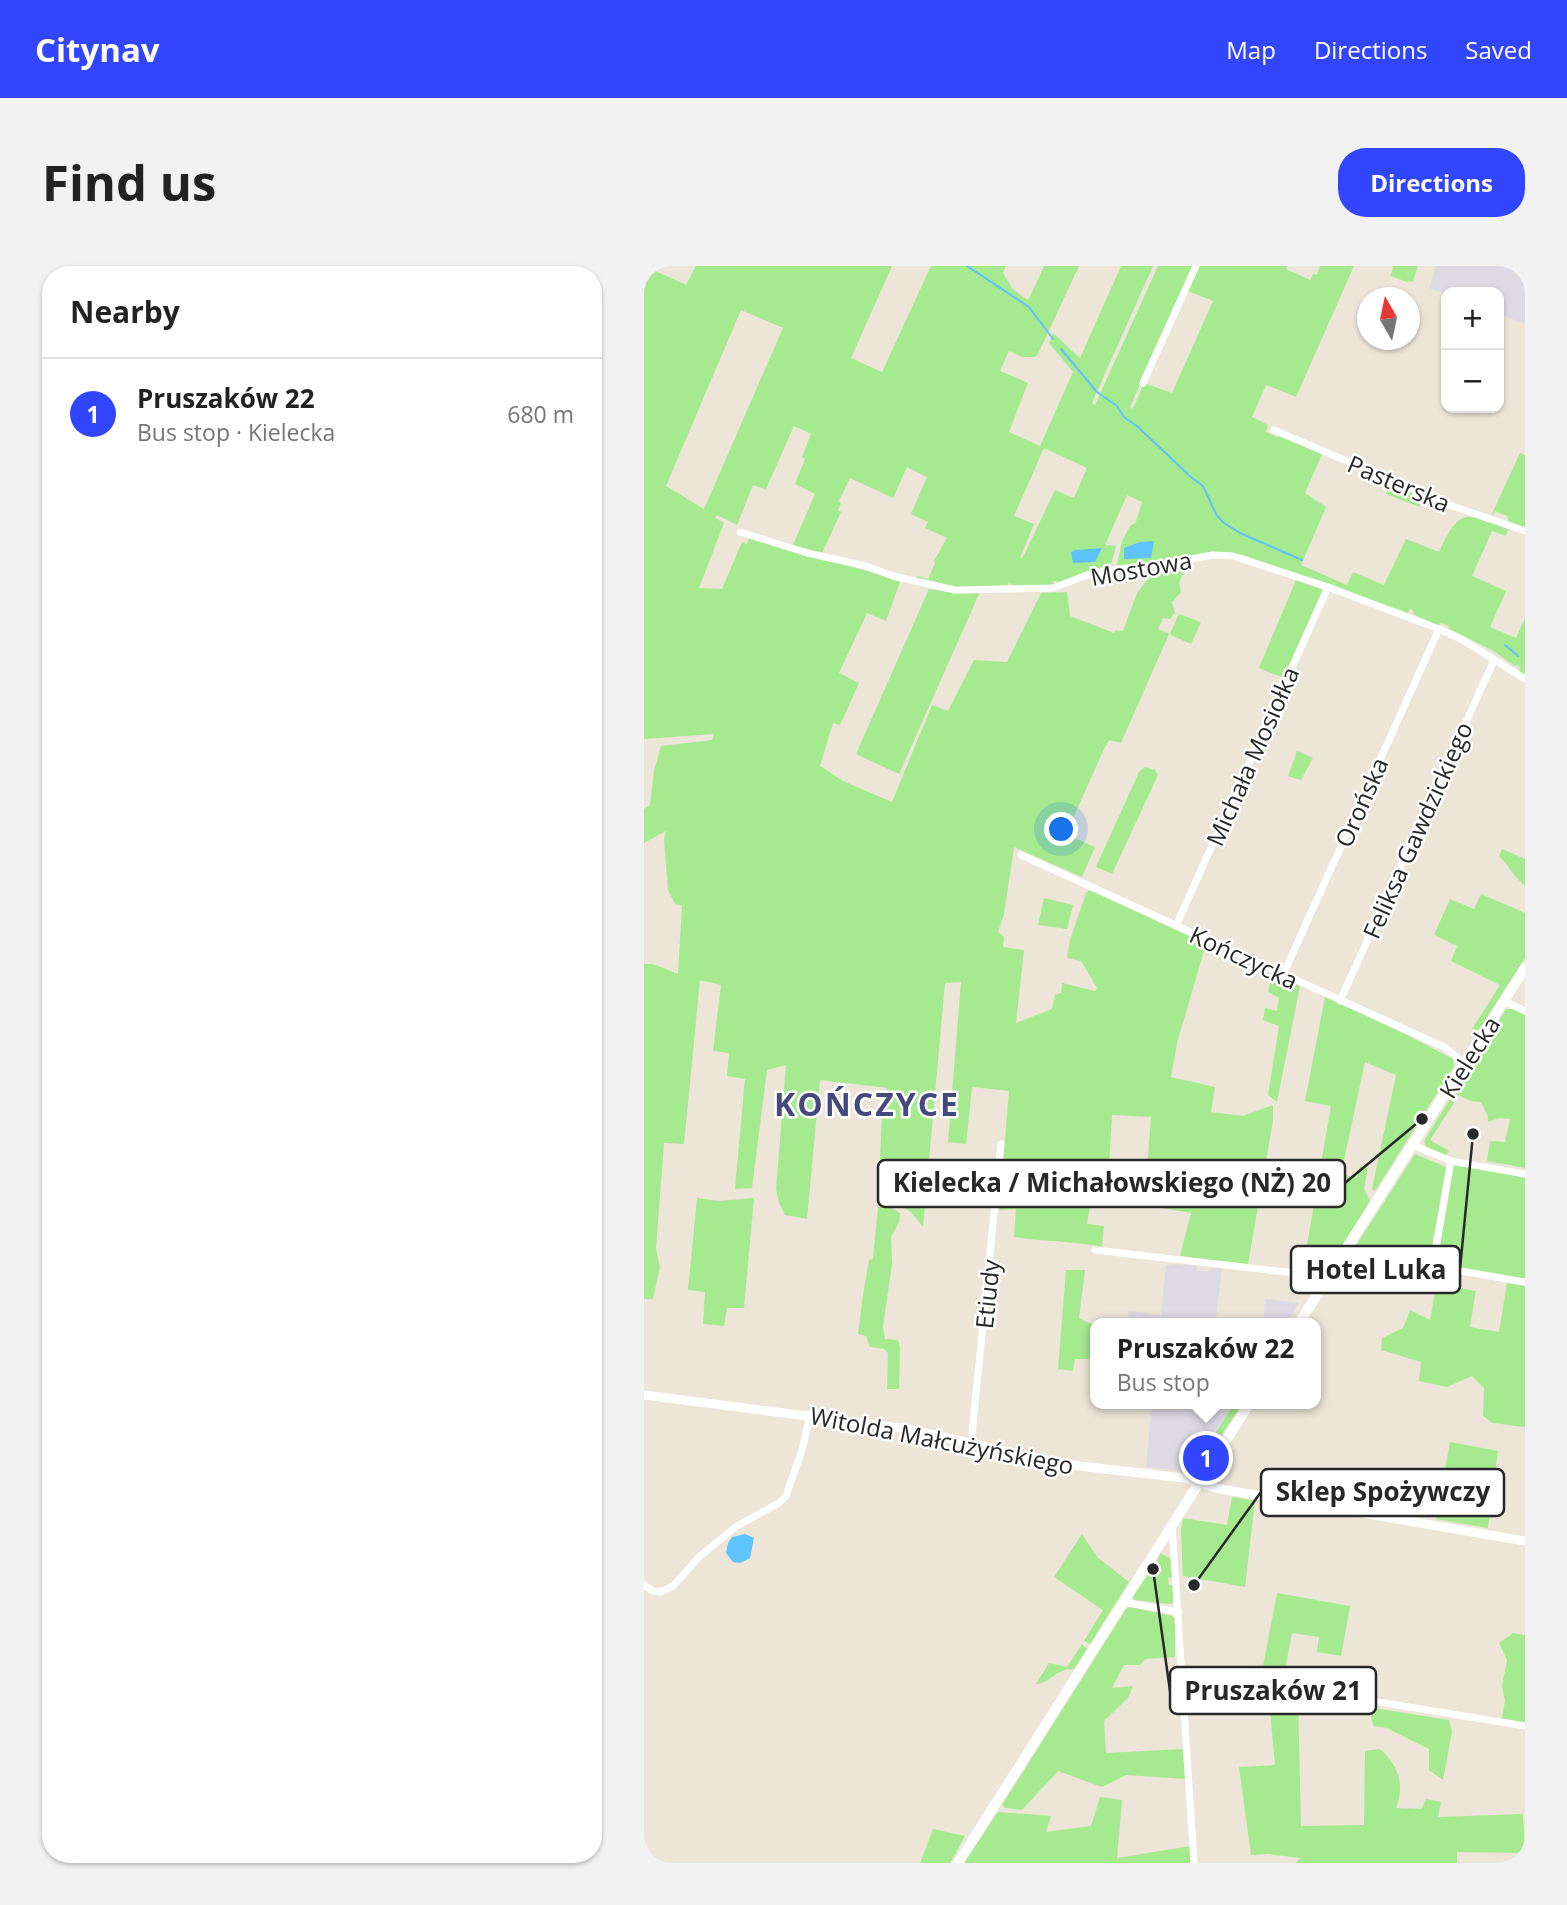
<!DOCTYPE html>
<meta charset="utf-8">
<style>
body{margin:0;font-family:"Open Sans",sans-serif;background:#f2f2f2;color:#222}
.controls{position:absolute;right:21px;top:21px;display:grid;overflow:hidden;border-radius:14px;box-shadow:0 2px 5px #0004}
.controls button{width:63px;height:63px;display:grid;place-items:center;padding:0;border:0;border-bottom:2px solid #e0e0e0;background:#fff;color:#222;font:35px sans-serif}
.compass{position:absolute;left:713px;top:21px;width:63px;height:63px;border-radius:50%;background:#fff;box-shadow:0 2px 5px #0004;rotate:351deg}
.you{position:absolute;left:418px;top:564px;width:24px;height:24px;margin:-18px;border:5px solid #fff;border-radius:50%;background:#1a73e8;box-shadow:0 0 0 10px #1a73e833}
.badge{display:grid;place-items:center;width:46px;height:46px;border-radius:50%;background:#3246ff;color:#fff;font-size:23px;font-weight:700}
.pin{position:absolute;translate:-50% -50%;border:4px solid #fff;box-shadow:0 2px 7px #0006}
.popup{position:absolute;left:446px;top:1052px;width:231px;height:91px;box-sizing:border-box;display:grid;place-content:center;border-radius:14px;background:#fff;filter:drop-shadow(0 2px 5px #0005);font-size:23px;white-space:nowrap;color:#767676}
.popup b{font-size:26px;color:#222}
.popup::after{content:'';position:absolute;left:50%;top:100%;margin-left:-14px;border:14px solid transparent;border-top-color:#fff}
.list{margin:0;padding:0;list-style:none}
h2{display:flex;justify-content:space-between;align-items:center;height:91px;margin:0;padding:0 28px;font-size:30px}
h2 small{font-size:23px;font-weight:400;color:#767676}
.list li{display:grid;grid-template-columns:46px 1fr auto;gap:21px;align-items:center;box-sizing:border-box;height:112px;padding:0 28px;border-top:2px solid #e0e0e0}
.list b{display:block;font-size:26px;white-space:nowrap}
.list p{margin:0;font-size:23px;white-space:nowrap;color:#767676}
.list em{font-size:23px;font-style:normal;color:#767676}
.map{position:relative;flex:none;width:881px;height:1597px;overflow:hidden;border-radius:28px}
header{display:flex;align-items:center;gap:42px;box-sizing:border-box;height:98px;padding:0 35px;background:#3246ff;color:#fff}
header strong{font-size:33px}
nav{display:flex;gap:38px;margin-inline-start:auto;font-size:24px}
.intro{display:flex;align-items:center;justify-content:space-between;box-sizing:border-box;height:168px;padding:0 42px}
h1{margin:0;font-size:49px}
.button{padding:18px 32px;border-radius:28px;background:#3246ff;color:#fff;font-size:24px;font-weight:700}
main{display:flex;gap:42px;padding:0 42px}
aside{flex:1;background:#fff;border-radius:28px;box-shadow:0 2px 5px #0004}
.map>svg:first-child{display:block}
.industrial{fill:#dddae4}
.green{fill:#a5ea8e;fill-rule:evenodd}
.water{fill:#5ec4fb}
.lines{fill:none;stroke-linecap:round;stroke-linejoin:round}
.stream{stroke:#5ec4fb;stroke-width:2}
.minor{stroke:#fff;stroke-width:7}
.tertiary{stroke:#fff;stroke-width:9}
.secondary{stroke:#fff;stroke-width:10}
.labels{text-anchor:middle;dominant-baseline:central;stroke-width:5;stroke-linejoin:round;paint-order:stroke}
.street-label{font-size:24px;fill:#282828;stroke:#fff}
.district-label{font-size:32px;font-weight:bold;letter-spacing:2px;fill:#44497d;stroke:#fff}
.leader{fill:none;stroke:#282828;stroke-width:2.5}
.callout-dot{fill:#282828;stroke:#fff;stroke-width:2.5}
.callout{fill:#fff;stroke:#282828;stroke-width:2.5}
.callout-label{font-size:26px;text-anchor:middle;font-weight:bold;fill:#282828}
</style>
<header>
<strong>Citynav</strong>
<nav><a>Map</a><a>Directions</a><a>Saved</a></nav>
</header>
<div class="intro"><h1>Find us</h1><a class="button">Directions</a></div>
<main>
<aside>
<h2>Nearby<small></small></h2>
<ul class="list">
<li><span class="badge">1</span><div><b>Pruszaków 22</b><p>Bus stop · Kielecka</p></div><em>680 m</em></li>
</ul>
</aside>
<div class="map">
<svg width="881" height="1597" viewBox="0 0 881 1597">
<rect width="100%" height="100%" fill="#ede5d8"/>
<g class="industrial">
<path d="M792 0H881V58L855 48V26H802V28L785 22Z"/>
<path d="M532 998 553 1000 552 1004 563 1006 569 1002H578L572 1053 612 1057H483L485 1045 517 1049 522 999Z"/>
<path d="M621 1033 655 1037 642 1057H619Z"/>
<path d="M508 1138H590L547 1206 502 1201Z"/>
</g>
<g class="green">
<path d="M52 0H248L207 92 238 106 287 0H362L359 7 368 22 382 33H385L400 0H435L394 88 391 91H378L365 85 356 105 384 117 365 166 396 180 429 106 405 77 409 67 436 92 477 0H509L448 137 451 139 514 0H550L486 141 489 143 500 117 528 127 569 35 544 25 554 0H643L642 3 666 14 669 8 673 9 676 0H710L652 131 622 119 608 151 624 159 622 166 633 171 639 169 679 186 661 227 682 241 657 299 703 319 709 306 740 319 762 273 795 286C815 242 822 245 864 263L862 270 848 265 828 310 862 325 846 361 872 372 881 352V410L875 405 876 401 873 399 871 400 848 384 805 363 806 361 797 357 795 360 769 348 770 345 766 343 764 347 599 289 591 288 515 297 473 299 478 275 486 260 492 256 498 236 483 229 461 279 472 280 466 302 414 318 412 315H409L410 319 371 320 365 317 364 319 312 322 272 313 273 310 284 313 291 297 290 295 303 272 281 262 284 256 267 248 283 211 263 201 249 232 206 212 195 235 197 237 194 244 197 246 178 287 149 279 171 228 151 218 161 193 158 191 167 168 150 160 122 223 109 219 93 259 73 249 71 252 80 257 55 322 78 323 98 276 103 278 105 272C155 288 207 298 256 316L242 355 223 347 195 407 215 417 196 459 189 457 176 500 199 515 248 536 288 439 304 445 330 394 363 396 397 327 423 326 426 350 470 367 472 364 479 365 493 327 511 304 544 296 535 317 537 326 528 336 531 347 526 353 519 352 514 363 526 368 535 348 557 356 547 378 525 368 477 477 465 474 460 483 422 568 451 581 438 611 370 581 360 648 354 666 360 671 359 681 380 684 372 757 408 743 411 729 417 727 418 717 451 725 453 722 437 695 423 692 426 674 442 627 446 624 562 678 533 777 527 811 571 821 567 846 599 850 629 839V855L604 998 536 990 547 947 500 939 507 851 468 849 464 920 447 934 443 958 460 960 458 981C429 975 399 976 370 971L372 943 355 944 365 825 328 821 322 878 304 876 317 716 301 717 279 961C265 941 258 938 234 935L238 850 243 822 176 814 163 953 141 949 135 937 132 923 142 799 123 804 108 922 91 923 101 813 83 810 85 787 69 785 77 719 56 714 40 878 20 877 12 983 16 1001 9 1033H0V698H9L34 708 38 639 31 638 24 624 20 573 22 565 0 577V543L6 539 10 505 17 480 68 474 70 468 0 473V20L7 3 42 19ZM97 44 139 62 60 243 22 220ZM400 182 443 202 430 232 411 224 379 291 376 292 390 258 370 250Z"/>
<path d="M749 0H774L769 15 763 16 747 10Z"/>
<path d="M876 187 881 189V262L865 256 863 250 851 245 846 252Z"/>
<path d="M731 213H734L799 238 798 241 778 233 775 241 742 228 746 220Z"/>
<path d="M652 314 679 324 640 412 615 402Z"/>
<path d="M285 323 318 328 336 326 255 508 212 488Z"/>
<path d="M653 485 669 492 657 514 644 510Z"/>
<path d="M501 501 511 504 514 509 468 608 452 601 495 506Z"/>
<path d="M858 583 881 593V620C874 615 863 598 855 590Z"/>
<path d="M837 628 881 647V692L835 764 828 763 856 719 807 695 813 680 790 669 806 633 830 643Z"/>
<path d="M400 632 429 639 423 663 394 659Z"/>
<path d="M628 708 656 720 633 836 624 829 635 760 619 754 621 742 633 745 635 732 624 726Z"/>
<path d="M681 731 761 768 809 793 810 800 731 925 728 923 752 809 721 796 697 908 713 912 716 900 724 902 720 923 726 935 682 1005C673 1008 666 1007 659 1002L687 840 661 835Z"/>
<path d="M862 743H869L881 749V902L843 895 846 875 861 876 866 853 855 852 844 856V851L837 836 826 835 815 829 786 874 805 885 801 890 782 881 780 875Z"/>
<path d="M771 888 802 901 784 1002 706 989Z"/>
<path d="M808 897 881 910V1013L799 999 794 993Z"/>
<path d="M53 932 75 935 110 932 100 1042H83L80 1060 59 1058 61 1026 44 1024Z"/>
<path d="M234 941 247 942 256 947 255 956 247 971 248 998 239 1061 241 1073 254 1074 256 1082 255 1123H243L244 1087 240 1083 226 1081 222 1070 214 1068 219 1029 225 994 229 993Z"/>
<path d="M422 1004H441L435 1052 451 1060 447 1093H431L429 1105 414 1103Z"/>
<path d="M795 1004 818 1008 815 1022 832 1025 826 1061 855 1066 863 1017 881 1020V1161L849 1157 839 1150 840 1122 828 1110 803 1121 775 1115 777 1096 737 1084 738 1072 759 1062 766 1044 786 1054Z"/>
<path d="M590 1138H598C583 1162 565 1184 554 1206L548 1208 536 1205 547 1206Z"/>
<path d="M806 1176 854 1185 844 1262 792 1253Z"/>
<path d="M588 1231 611 1235 601 1321 539 1310 537 1264 539 1252 583 1259Z"/>
<path d="M438 1268 453 1291 485 1316 446 1378 440 1375 459 1344 410 1311Z"/>
<path d="M516 1287 527 1293 528 1311 524 1312 525 1319H529L530 1334 528 1338 490 1334 489 1330 513 1296Z"/>
<path d="M633 1327 706 1340 697 1390 673 1386 675 1371 648 1367 638 1419 616 1416Z"/>
<path d="M486 1341 528 1350 531 1353V1391L501 1393 496 1399H480L468 1422 489 1420 484 1432 460 1455 462 1487 539 1483 541 1513 482 1509 458 1521 414 1505 378 1544 362 1542 358 1539 482 1343Z"/>
<path d="M869 1367 881 1369V1457L858 1452 861 1435 858 1420 863 1394 855 1377Z"/>
<path d="M438 1378 443 1383 430 1403C411 1402 408 1417 392 1418L405 1397 423 1401Z"/>
<path d="M624 1423 654 1430 657 1560 720 1559 721 1485 736 1483C755 1500 761 1520 752 1542L777 1543 782 1533 797 1536 794 1551 879 1548 881 1587 813 1586V1597H652L656 1592 625 1588 607 1589 595 1501 631 1499Z"/>
<path d="M730 1442 805 1454 808 1466 799 1514 785 1504V1483L743 1462 730 1460 727 1452Z"/>
<path d="M456 1531 478 1534 473 1592 547 1580 548 1597H320L354 1546 407 1550 402 1566 447 1560Z"/>
<path d="M289 1563 321 1570 306 1597H276Z"/>
</g>
<g class="water">
<path d="M510 275 507 292 480 293V282L496 276Z"/>
<path d="M458 282 451 296 429 297 427 286 431 284Z"/>
<path d="M101 1268 110 1272 106 1292 96 1297 89 1296 82 1287 84 1277 88 1271Z"/>
</g>
<g class="lines">
<g class="stream">
<path d="M323 0 385 41 409 73"/>
<path d="M417 83 453 126 473 140 480 151 494 161 548 212 559 220 573 250 580 257 596 267 658 294"/>
<path d="M861 379 874 390"/>
</g>
<g class="minor">
<path d="M499 117 552 0"/>
<path d="M630 164 808 240 881 265"/>
<path d="M96 266 163 287 222 300 249 310 311 324 409 322 451 306 517 299 568 289 589 290 684 321 795 363 819 374 881 413"/>
<path d="M377 589 800 781 821 797"/>
<path d="M532 660 684 321"/>
<path d="M639 709 795 363"/>
<path d="M696 735 850 394"/>
<path d="M860 735 881 745"/>
<path d="M769 879 807 895 881 908"/>
<path d="M807 895 790 994 794 1001 881 1016"/>
<path d="M451 984 685 1011"/>
<path d="M327 1178 357 878"/>
<path d="M528 1259 550 1597"/>
<path d="M0 1319 9 1325 17 1326 29 1320 56 1290 93 1260 135 1237 142 1230 158 1184 166 1149"/>
<path d="M479 1336 535 1346"/>
<path d="M539 1404 881 1460"/>
</g>
<path class="tertiary" d="M0 1129 264 1163 391 1192 435 1200 540 1212 571 1222 881 1275"/>
<g class="secondary">
<path d="M655 1057 881 702"/>
<path d="M314 1597 605 1138"/>
</g>
</g>
<g class="labels">
<g class="street-label">
<text transform="translate(755 217) rotate(23)">Pasterska</text>
<text transform="translate(497 302) rotate(-10)">Mostowa</text>
<text transform="translate(608 490) rotate(-66)">Michała Mosiołka</text>
<text transform="translate(717 536) rotate(-66)">Orońska</text>
<text transform="translate(773 564) rotate(-66)">Feliksa Gawdzickiego</text>
<text transform="translate(600 691) rotate(25)">Kończycka</text>
<text transform="translate(825 791) rotate(-58)">Kielecka</text>
<text transform="translate(343 1028) rotate(-84)">Etiudy</text>
<text transform="translate(298 1174) rotate(11)">Witolda Małcużyńskiego</text>
</g>
<g class="district-label">
<text x="223" y="837">KOŃCZYCE</text>
</g>
</g>
<path class="leader" d="M778 853L701 917M829 868L816 1003M550 1319L617 1226M509 1303L526 1425"/>
<g class="callout-dot">
<circle cx="778" cy="853" r="7"/>
<circle cx="829" cy="868" r="7"/>
<circle cx="550" cy="1319" r="7"/>
<circle cx="509" cy="1303" r="7"/>
</g>
<g class="callout">
<rect x="234" y="894" width="467" height="47" rx="7"/>
<rect x="647" y="980" width="169" height="47" rx="7"/>
<rect x="617" y="1203" width="243" height="47" rx="7"/>
<rect x="526" y="1401" width="206" height="47" rx="7"/>
</g>
<g class="callout-label">
<text x="468" y="926">Kielecka / Michałowskiego (NŻ) 20</text>
<text x="732" y="1013">Hotel Luka</text>
<text x="739" y="1235">Sklep Spożywczy</text>
<text x="629" y="1434">Pruszaków 21</text>
</g>
</svg>
<div class="controls">
<button>+</button>
<button>−</button>
</div>
<svg class="compass" viewBox="-18 -18 36 36"><path d="M0-13l5 13h-10z" fill="#e53935"/><path d="M0 13l5-13h-10z" fill="#767676"/></svg>
<div class="you"></div>
<div class="pin badge" style="left:562px;top:1192px">1</div>
<div class="popup"><b>Pruszaków 22</b>Bus stop</div>
</div>
</main>
